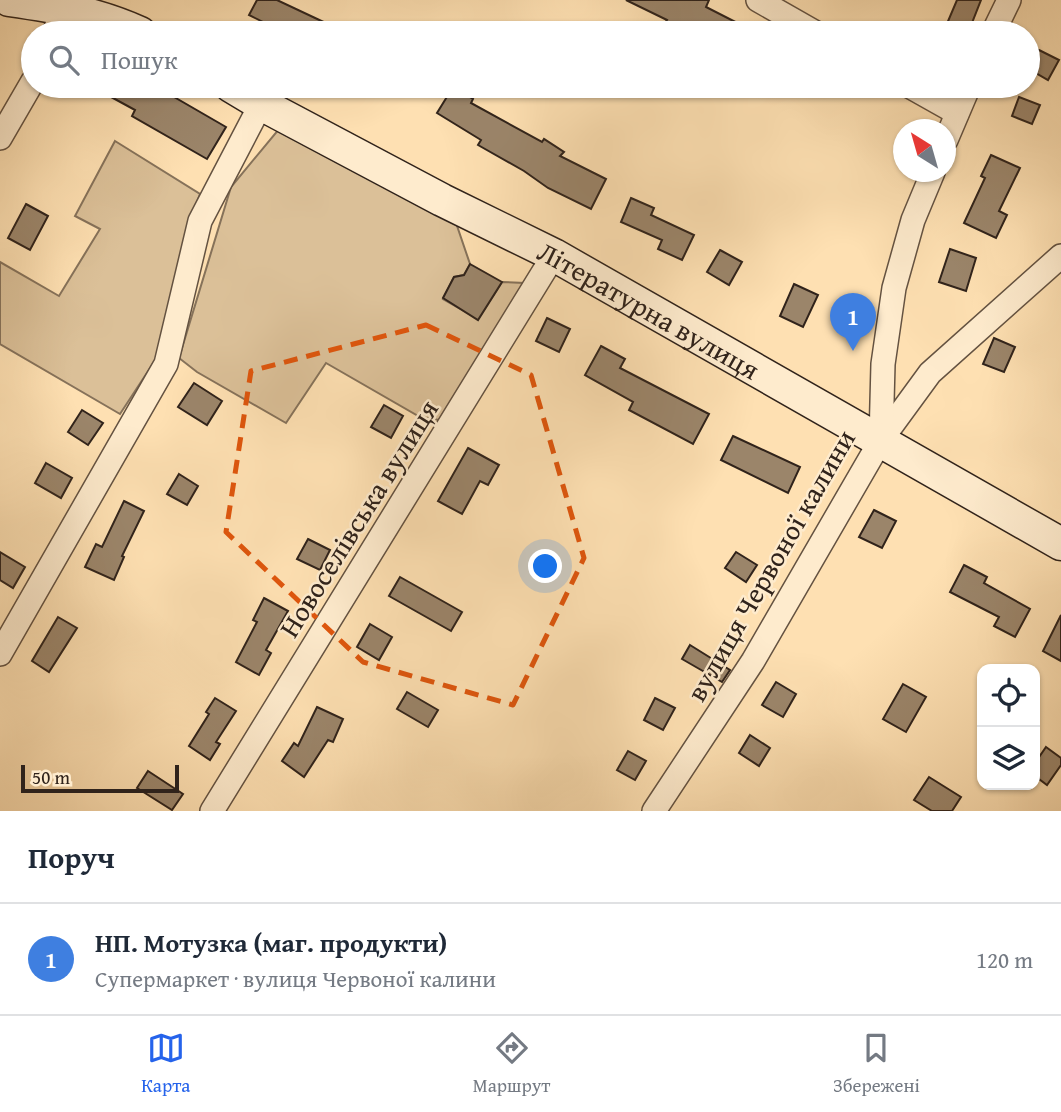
<!DOCTYPE html>
<html lang="uk">
<meta charset="utf-8">
<style>
body{margin:0;font-family:"Gentium Book Plus",serif;background:#f6f6f7;color:#1f2937}
.controls{position:absolute;right:21px;bottom:21px;display:grid;overflow:hidden;border-radius:14px;box-shadow:0 2px 5px #0004}
.controls button{width:63px;height:63px;display:grid;place-items:center;padding:0;border:0;border-bottom:2px solid #e0e1e3;background:#fff;color:#1f2937;font:35px sans-serif}
.compass{position:absolute;left:893px;top:119px;width:63px;height:63px;border-radius:50%;background:#fff;box-shadow:0 2px 5px #0004;rotate:323deg}
.scale{position:absolute;left:21px;bottom:18px;width:158px;box-sizing:border-box;padding-left:7px;border:4px solid #30231b;border-top:0;font-size:19px;line-height:24px;white-space:nowrap;color:#30231b;-webkit-text-stroke:5px #feebcd;paint-order:stroke}
.you{position:absolute;left:546px;top:567px;width:24px;height:24px;margin:-18px;border:5px solid #fff;border-radius:50%;background:#1a73e8;box-shadow:0 0 0 10px #1a73e833}
.badge{display:grid;place-items:center;width:46px;height:46px;border-radius:50%;background:#2563eb;color:#fff;font-size:23px;font-weight:700}
.pin{position:absolute;translate:-50% -58px;filter:drop-shadow(0 2px 4px #0008)}
.pin::after{content:'';position:absolute;top:37px;width:24px;height:21px;background:inherit;clip-path:polygon(0 0,100% 0,50% 100%)}
.list{margin:0;padding:0;list-style:none}
h2{display:flex;justify-content:space-between;align-items:center;height:91px;margin:0;padding:0 28px;font-size:30px}
h2 small{font-size:23px;font-weight:400;color:#747a83}
.list li{display:grid;grid-template-columns:46px 1fr auto;gap:21px;align-items:center;box-sizing:border-box;height:112px;padding:0 28px;border-top:2px solid #e0e1e3}
.list b{display:block;font-size:26px;white-space:nowrap}
.list p{margin:0;font-size:23px;white-space:nowrap;color:#747a83}
.list em{font-size:23px;font-style:normal;color:#747a83}
.icon{flex:none;width:38px;height:38px;fill:none;stroke:currentColor;stroke-width:2;stroke-linecap:round;stroke-linejoin:round}
.map{position:relative;flex:none;width:1061px;height:811px;overflow:hidden}
.search{position:absolute;background:#fff;box-shadow:0 2px 5px #0004;left:21px;right:21px;top:21px;height:77px;display:flex;align-items:center;gap:18px;box-sizing:border-box;padding:0 24px;border-radius:38px;color:#747a83;font-size:26px}
.sheet{height:203px;background:#fff}
nav{display:flex;justify-content:space-around;align-items:center;box-sizing:border-box;height:98px;border-top:2px solid #e0e1e3;background:#fff;font-size:19px;color:#747a83}
nav a{display:grid;justify-items:center;gap:4px}
nav .on{color:#2563eb}
.map>svg:first-child{display:block}
.green{fill:#dbc098;stroke:#86725a;stroke-width:2}
.building{fill:#9b856a;stroke:#30231b;stroke-width:2}
.lines{fill:none;stroke-linecap:round;stroke-linejoin:round}
.street-casing{stroke:#645241;stroke-width:26}
.secondary-casing{stroke:#30231b;stroke-width:35}
.street{stroke:#feebcd;stroke-width:23}
.secondary{stroke:#feebcd;stroke-width:32}
.marked{fill:none;stroke:#df560d;stroke-width:5;stroke-dasharray:14 9;stroke-linejoin:round}
.labels{text-anchor:middle;dominant-baseline:central;stroke-width:5;stroke-linejoin:round;paint-order:stroke}
.street-label{font-size:28px;fill:#30231b;stroke:#feebcd}
</style>
<div class="map">
<svg width="1061" height="811" viewBox="0 0 1061 811">
<rect width="100%" height="100%" fill="#fee0b2"/>
<filter id="stains"><feTurbulence type="fractalNoise" baseFrequency=".00286" numOctaves="4"/><feColorMatrix values="0 0 0 0 .2 0 0 0 0 .09 0 0 0 0 .02 0 0 0 .5 -.17"/></filter>
<radialGradient id="worn" r=".72"><stop offset=".6" stop-color="#630" stop-opacity="0"/><stop offset="1" stop-color="#630" stop-opacity=".3"/></radialGradient>
<g class="green">
<path d="M279 129 455 220 470 264 464 275 454 277 443 299 478 319 502 282 524 283 439 420 420 417 326 363 286 423 197 372 179 358 231 187Z"/>
<path d="M115 141 200 194 191 217 158 356 120 414 0 344V262L59 296 100 229 75 216Z"/>
</g>
<g class="building">
<path d="M257 0H277L347 33H285L249 15Z"/>
<path d="M626 0H709L706 7 757 33H676L663 26 667 20Z"/>
<path d="M957 0H981L968 33H943Z"/>
<path d="M1039 50 1059 60 1048 80 1029 69Z"/>
<path d="M91 86H155L226 127 207 159 132 116 135 110Z"/>
<path d="M453 87 473 99 471 103 542 142 544 139 564 152 560 156 606 179 591 209 548 188 524 171 478 145 481 140 437 113Z"/>
<path d="M1019 97 1040 105 1032 124 1012 116Z"/>
<path d="M991 155 1020 168 999 211 1007 215 996 238 964 223 985 178 981 176Z"/>
<path d="M631 198 654 208 651 215 694 235 682 260 658 249 662 240 621 222Z"/>
<path d="M26 204 48 216 30 250 8 238Z"/>
<path d="M950 249 976 258 966 291 939 282Z"/>
<path d="M720 250 742 262 729 285 707 272Z"/>
<path d="M470 264 502 282 478 320 443 298 454 277 464 275Z"/>
<path d="M794 284 818 295 803 327 780 316Z"/>
<path d="M547 318 570 329 559 352 536 341Z"/>
<path d="M994 338 1015 347 1004 372 983 364Z"/>
<path d="M601 346 625 359 620 368 709 414 693 444 629 410 633 402 585 375Z"/>
<path d="M194 383 222 401 207 425 178 407Z"/>
<path d="M384 405 403 416 391 438 371 427Z"/>
<path d="M82 410 103 423 88 445 68 432Z"/>
<path d="M733 436 800 467 788 493 721 460Z"/>
<path d="M468 448 499 465 488 485 480 481 462 514 438 501Z"/>
<path d="M46 463 72 478 61 498 35 483Z"/>
<path d="M179 474 198 486 187 505 167 494Z"/>
<path d="M124 501 144 511 122 556 124 557 114 580 85 567 96 544 102 547Z"/>
<path d="M874 510 896 521 882 548 859 537Z"/>
<path d="M308 539 330 550 320 570 297 559Z"/>
<path d="M0 552 25 567 13 588 0 580Z"/>
<path d="M736 552 757 565 746 582 725 568Z"/>
<path d="M964 565 987 577 984 583 1030 609 1015 637 994 626 999 617 950 592Z"/>
<path d="M400 577 462 612 451 631 389 596Z"/>
<path d="M264 598 288 611 266 650 271 653 259 675 236 662 257 622 253 620Z"/>
<path d="M1061 615V661L1043 651Z"/>
<path d="M58 617 77 628 49 672 32 661Z"/>
<path d="M370 624 392 637 379 660 357 647Z"/>
<path d="M690 645 730 670 722 682 682 659Z"/>
<path d="M776 682 796 694 783 717 762 705Z"/>
<path d="M903 684 926 697 906 732 883 719Z"/>
<path d="M407 692 438 710 428 727 397 709Z"/>
<path d="M215 698 236 711 216 742 220 744 210 760 189 746 209 714 206 712Z"/>
<path d="M655 698 675 708 663 730 644 720Z"/>
<path d="M317 707 343 719 333 742 328 740 304 777 282 761 294 743 298 746Z"/>
<path d="M750 735 770 748 759 766 739 753Z"/>
<path d="M1046 747 1061 758V765L1047 785 1035 776V763Z"/>
<path d="M628 751 646 761 635 780 617 770Z"/>
<path d="M148 771 183 794 172 810 137 788Z"/>
<path d="M929 777 961 797 952 811H932L914 800Z"/>
</g>
<g class="lines">
<g class="street-casing">
<g id="street">
<path d="M758 0 816 33"/>
<path d="M54 33 67 0"/>
<path d="M993 33 1009 0"/>
<path d="M909 86 957 113"/>
<path d="M0 138 33 81"/>
<path d="M946 140 969 86"/>
<path d="M881 440 930 373 1061 256"/>
<path d="M0 654 166 364 200 221 261 104"/>
<path d="M212 811 554 255"/>
<path d="M654 811 753 661 881 440 883 364 894 288 913 220 933 172"/>
</g>
</g>
<g class="secondary-casing">
<g id="secondary">
<path d="M9 0C57 7 96 13 140 33"/>
<path id="s1" d="M231 86 261 104 442 200 554 255 1061 544"/>
</g>
</g>
<use href="#street" class="street"/>
<use href="#secondary" class="secondary"/>
</g>
<path class="marked" d="M426 325 531 375 584 558 513 705 363 662 226 532 251 371Z"/>
<g class="labels">
<g class="street-label">
<text stroke="none"><textPath href="#s1" startOffset="474">Літературна вулиця</textPath></text>
<text transform="translate(358 518) rotate(-58)">Новоселівська вулиця</text>
<text transform="translate(770 565) rotate(-60)">вулиця Червоної калини</text>
</g>
</g>
<rect width="100%" height="100%" filter="url(#stains)"/>
<rect width="100%" height="100%" fill="url(#worn)"/>
</svg>
<div class="controls">
<button><svg class="icon" aria-label="locate" viewBox="0 0 24 24"><circle cx="12" cy="12" r="6"/><path d="M12 2v4M12 18v4M2 12h4M18 12h4"/></svg></button>
<button><svg class="icon" aria-label="layers" viewBox="0 0 24 24"><path d="M12 4l9 5-9 5-9-5zM3 14l9 5 9-5"/></svg></button>
</div>
<svg class="compass" viewBox="-18 -18 36 36"><path d="M0-13l5 13h-10z" fill="#e53935"/><path d="M0 13l5-13h-10z" fill="#747a83"/></svg>
<div class="scale">50 m</div>
<div class="you"></div>
<div class="pin badge" style="left:853px;top:351px;background:#3f7fe0">1</div>
<div class="search"><svg class="icon" aria-label="search" viewBox="0 0 24 24"><circle cx="10" cy="10" r="6"/><path d="M15 15l6 6"/></svg>Пошук</div>
</div>
<section class="sheet">
<h2>Поруч<small></small></h2>
<ul class="list">
<li><span class="badge" style="background:#3f7fe0">1</span><div><b>НП. Мотузка (маг. продукти)</b><p>Супермаркет · вулиця Червоної калини</p></div><em>120 m</em></li>
</ul>
</section>
<nav>
<a class="on"><svg class="icon" aria-label="map" viewBox="0 0 24 24"><path d="M3 6l6-2 6 2 6-2v14l-6 2-6-2-6 2zM9 4v14M15 6v14"/></svg>Карта</a>
<a><svg class="icon" aria-label="directions" viewBox="0 0 24 24"><path d="M12 3l9 9-9 9-9-9zM9 14v-3h6M13 9l2 2-2 2"/></svg>Маршрут</a>
<a><svg class="icon" aria-label="saved" viewBox="0 0 24 24"><path d="M7 4h10v16l-5-4-5 4z"/></svg>Збережені</a>
</nav>
